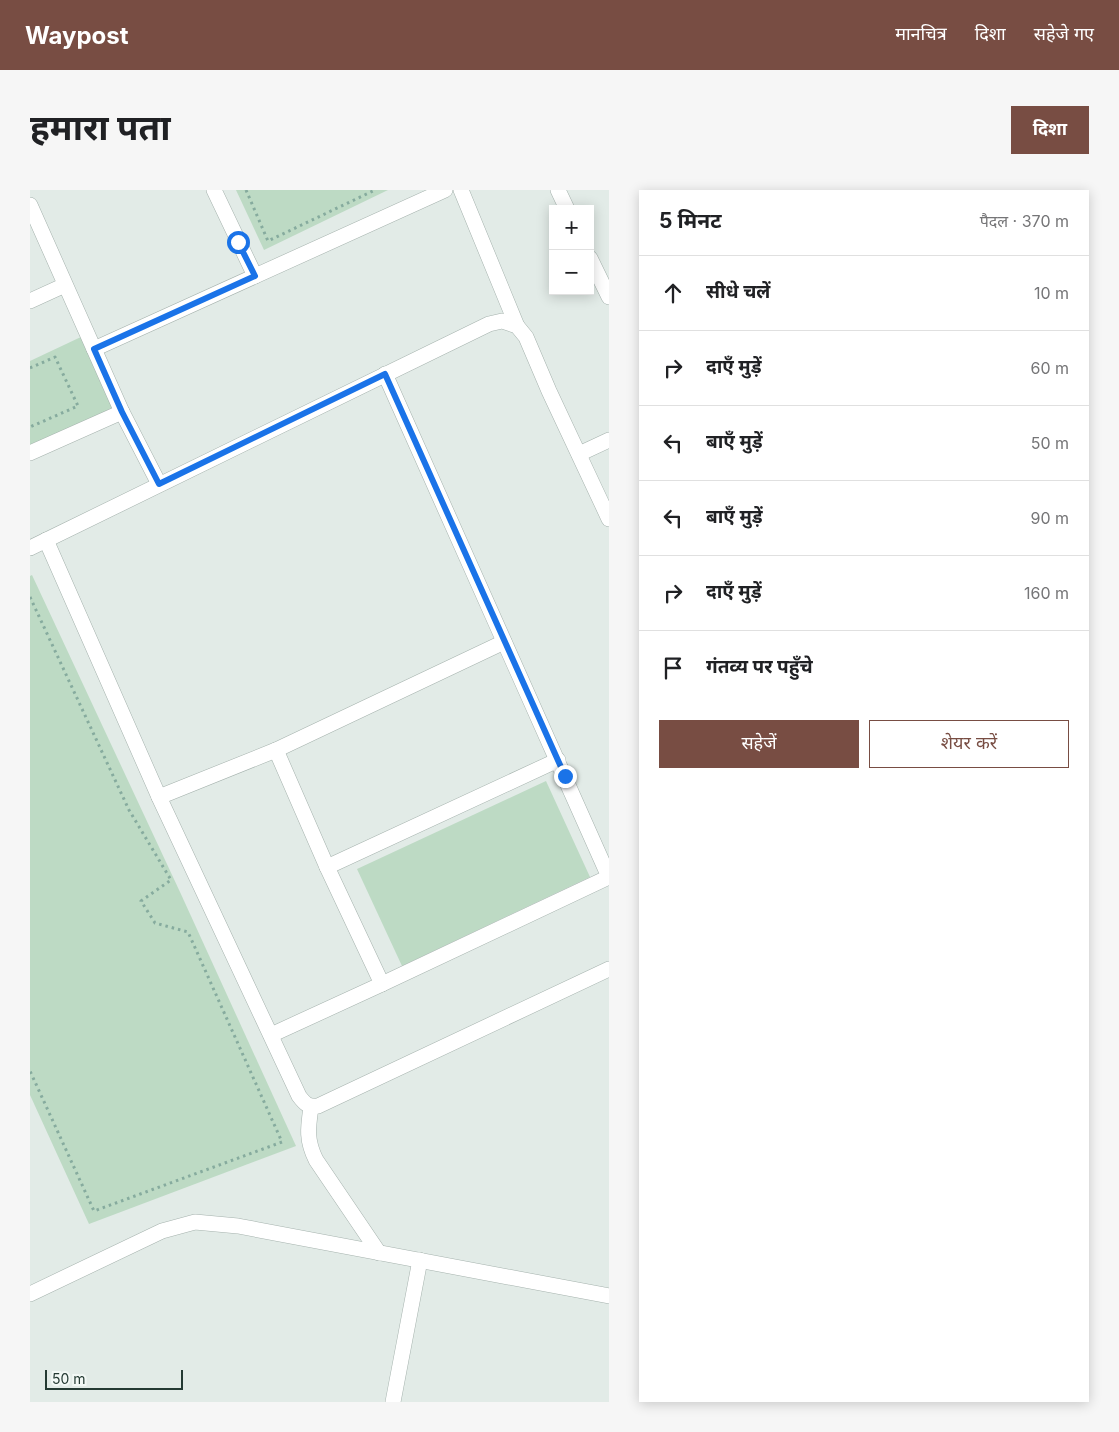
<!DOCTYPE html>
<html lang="hi">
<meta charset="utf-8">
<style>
body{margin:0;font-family:Inter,"Noto Sans Devanagari",sans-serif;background:#f6f6f6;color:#202124}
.controls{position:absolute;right:15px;top:15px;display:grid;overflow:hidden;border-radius:0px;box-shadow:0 2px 12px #0003}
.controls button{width:45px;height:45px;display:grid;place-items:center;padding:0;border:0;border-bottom:1px solid #e0e0e0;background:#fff;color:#202124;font:25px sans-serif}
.scale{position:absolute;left:15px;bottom:12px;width:138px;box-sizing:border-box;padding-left:5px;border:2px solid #243a33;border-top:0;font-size:14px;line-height:18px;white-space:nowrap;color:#243a33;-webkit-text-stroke:4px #f2f8f5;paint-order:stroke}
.stop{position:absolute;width:15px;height:15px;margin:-11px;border:4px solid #1a73e8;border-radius:50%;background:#fff}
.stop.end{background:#1a73e8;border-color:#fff;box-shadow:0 1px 5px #0008}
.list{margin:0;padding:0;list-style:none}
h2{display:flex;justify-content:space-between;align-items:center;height:65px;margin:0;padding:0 20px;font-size:21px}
h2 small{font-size:16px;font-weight:400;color:#757577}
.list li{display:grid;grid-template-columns:32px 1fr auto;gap:15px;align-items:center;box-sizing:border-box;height:75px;padding:0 20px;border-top:1px solid #e0e0e0}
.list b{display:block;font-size:19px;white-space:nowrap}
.list em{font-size:16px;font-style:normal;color:#757577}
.actions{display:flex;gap:10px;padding:15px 20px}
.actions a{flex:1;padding:11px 0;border:1px solid #784d43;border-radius:0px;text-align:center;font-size:18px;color:#784d43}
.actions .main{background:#784d43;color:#fff}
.icon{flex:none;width:28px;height:28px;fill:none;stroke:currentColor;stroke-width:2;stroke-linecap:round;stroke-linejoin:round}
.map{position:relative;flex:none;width:579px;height:1212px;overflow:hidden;border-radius:0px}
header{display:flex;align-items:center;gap:30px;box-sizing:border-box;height:70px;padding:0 25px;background:#784d43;color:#fff}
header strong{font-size:24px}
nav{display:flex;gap:28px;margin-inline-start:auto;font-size:18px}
.intro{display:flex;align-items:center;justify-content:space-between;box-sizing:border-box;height:120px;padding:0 30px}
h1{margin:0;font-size:35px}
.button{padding:12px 22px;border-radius:0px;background:#784d43;color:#fff;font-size:18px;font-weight:700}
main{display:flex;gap:30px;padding:0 30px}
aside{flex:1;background:#fff;border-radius:0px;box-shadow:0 2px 12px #0003}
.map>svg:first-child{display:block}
.green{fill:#bddac4}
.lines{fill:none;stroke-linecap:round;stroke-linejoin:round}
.minor-casing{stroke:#a5b2ad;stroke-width:16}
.path{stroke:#86ab9e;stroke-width:3;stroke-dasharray:2.5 4;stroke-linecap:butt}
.minor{stroke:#fff;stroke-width:15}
.route{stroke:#1a73e8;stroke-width:6}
</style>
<header>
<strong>Waypost</strong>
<nav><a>मानचित्र</a><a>दिशा</a><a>सहेजे गए</a></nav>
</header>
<div class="intro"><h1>हमारा पता</h1><a class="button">दिशा</a></div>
<main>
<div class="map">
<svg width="579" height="1212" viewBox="0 0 579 1212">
<rect width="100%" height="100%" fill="#e2ebe7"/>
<g class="green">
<path d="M206 0H358L234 60Z"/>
<path d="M53 146 85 219 0 257V171Z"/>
<path d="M2 385 150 702 266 956 59 1034 0 905V386Z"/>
<path d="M516 591 560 687 372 776 327 679Z"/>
</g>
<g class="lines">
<g class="minor-casing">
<g id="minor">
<path d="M184 0 225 86"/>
<path d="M431 0 487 136"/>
<path d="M528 0 537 19"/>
<path d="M0 15 92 222 129 294"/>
<path d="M560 68 579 107"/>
<path d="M0 111 35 95"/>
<path d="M64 159 415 0"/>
<path d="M0 263 92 222"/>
<path d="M549 264 579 250"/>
<path d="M16 350 129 607 269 906C275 914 278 917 288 916L579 779"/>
<path d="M0 358 459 134 472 131 487 136 496 147 519 201 579 329"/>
<path d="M246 560 297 677 352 794"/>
<path d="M129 607 246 560 474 452"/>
<path d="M297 677 528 570"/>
<path d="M241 845 352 794 579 687 355 184"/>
<path d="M281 917C278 938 276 950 286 970L349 1063"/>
<path d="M0 1104 132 1041 165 1032 208 1036 579 1106"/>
<path d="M363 1212 390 1070"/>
</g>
</g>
<g class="path">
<path d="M216 0 238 51 345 0"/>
<path d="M0 178 25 167 48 216 0 237"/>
<path d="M0 407 99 620 141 690 111 711 125 733 158 742 252 952 64 1021 0 881"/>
</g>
<use href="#minor" class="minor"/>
</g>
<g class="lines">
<path class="route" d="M208 52 225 86 64 159 92 222 129 294 355 184 535 586"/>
</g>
</svg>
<div class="controls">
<button>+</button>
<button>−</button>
</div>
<div class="scale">50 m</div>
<div class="stop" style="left:208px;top:52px"></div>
<div class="stop end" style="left:535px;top:586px"></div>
</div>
<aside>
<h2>5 मिनट<small>पैदल · 370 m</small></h2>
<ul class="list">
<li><svg class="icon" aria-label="ahead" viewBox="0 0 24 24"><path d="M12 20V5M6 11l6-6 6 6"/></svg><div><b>सीधे चलें</b></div><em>10 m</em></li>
<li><svg class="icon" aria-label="right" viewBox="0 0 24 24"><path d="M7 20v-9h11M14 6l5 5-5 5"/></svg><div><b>दाएँ मुड़ें</b></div><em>60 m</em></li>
<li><svg class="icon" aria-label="left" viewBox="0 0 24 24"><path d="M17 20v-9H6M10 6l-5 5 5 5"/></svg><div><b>बाएँ मुड़ें</b></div><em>50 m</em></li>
<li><svg class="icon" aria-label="left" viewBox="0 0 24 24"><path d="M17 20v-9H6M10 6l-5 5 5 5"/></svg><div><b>बाएँ मुड़ें</b></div><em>90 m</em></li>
<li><svg class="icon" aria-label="right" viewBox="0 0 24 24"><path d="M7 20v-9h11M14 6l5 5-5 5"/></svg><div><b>दाएँ मुड़ें</b></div><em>160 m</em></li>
<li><svg class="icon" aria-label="arrive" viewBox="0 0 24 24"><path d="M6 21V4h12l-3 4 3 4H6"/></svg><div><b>गंतव्य पर पहुँचे</b></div></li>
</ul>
<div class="actions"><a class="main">सहेजें</a><a>शेयर करें</a></div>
</aside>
</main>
